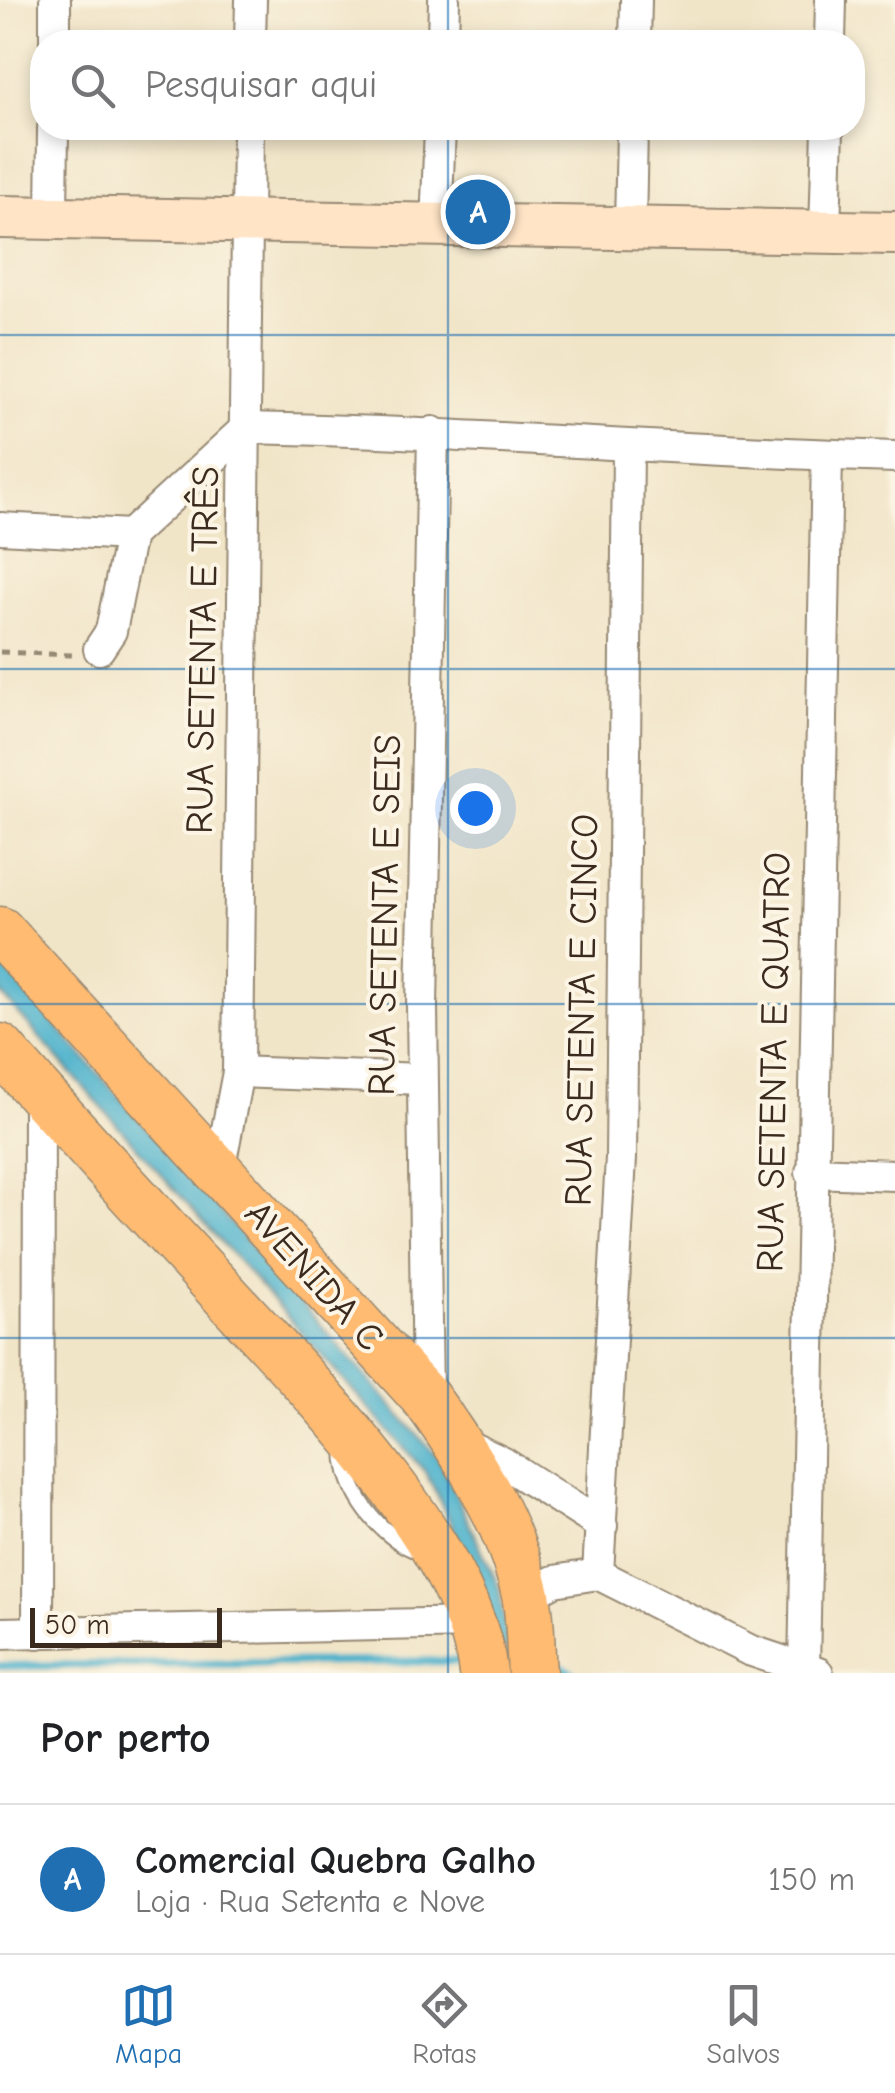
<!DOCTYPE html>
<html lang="pt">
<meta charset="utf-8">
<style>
body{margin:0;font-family:"Comic Neue",sans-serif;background:#f6f6f6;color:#202124}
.scale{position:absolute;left:30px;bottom:25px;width:192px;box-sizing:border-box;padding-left:10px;border:5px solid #3b2a1e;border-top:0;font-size:28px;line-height:35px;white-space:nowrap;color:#3b2a1e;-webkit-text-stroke:8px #fcf5e5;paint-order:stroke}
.you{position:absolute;left:475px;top:808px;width:35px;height:35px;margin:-25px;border:8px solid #fff;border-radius:50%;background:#1a73e8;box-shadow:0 0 0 15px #1a73e833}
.badge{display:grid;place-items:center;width:65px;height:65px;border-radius:50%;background:#1f6fb2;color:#fff;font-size:32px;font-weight:700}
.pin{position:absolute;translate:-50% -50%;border:5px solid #fff;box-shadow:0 2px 10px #0006}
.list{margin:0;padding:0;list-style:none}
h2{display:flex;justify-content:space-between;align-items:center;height:130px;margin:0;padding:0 40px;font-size:42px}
h2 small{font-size:32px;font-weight:400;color:#757577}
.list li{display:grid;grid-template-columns:65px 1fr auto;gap:30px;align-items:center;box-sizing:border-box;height:150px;padding:0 40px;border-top:2px solid #e0e0e0}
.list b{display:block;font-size:38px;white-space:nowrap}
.list p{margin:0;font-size:32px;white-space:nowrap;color:#757577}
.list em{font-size:32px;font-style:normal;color:#757577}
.icon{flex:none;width:55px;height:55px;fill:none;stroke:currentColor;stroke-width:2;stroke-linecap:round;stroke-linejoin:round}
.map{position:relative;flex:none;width:895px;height:1673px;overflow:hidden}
.search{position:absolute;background:#fff;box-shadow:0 5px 15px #0003;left:30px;right:30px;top:30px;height:110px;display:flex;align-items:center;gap:25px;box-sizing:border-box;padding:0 35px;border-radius:40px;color:#757577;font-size:38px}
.sheet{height:280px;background:#fff}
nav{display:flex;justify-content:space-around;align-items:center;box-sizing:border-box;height:140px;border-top:2px solid #e0e0e0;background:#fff;font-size:28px;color:#757577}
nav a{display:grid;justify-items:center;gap:5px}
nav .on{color:#1f6fb2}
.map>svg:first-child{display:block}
.water{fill:#4db2cc;stroke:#446e75;stroke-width:2.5}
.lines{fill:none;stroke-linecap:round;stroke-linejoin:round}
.stream{stroke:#4db2cc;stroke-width:8}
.lane-casing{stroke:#968873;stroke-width:19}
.street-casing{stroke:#968873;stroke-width:34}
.secondary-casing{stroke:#968873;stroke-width:46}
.primary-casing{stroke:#968873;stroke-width:51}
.path{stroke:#968873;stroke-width:5;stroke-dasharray:8 8;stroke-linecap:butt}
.lane{stroke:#fff;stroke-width:15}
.street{stroke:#fff;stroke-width:30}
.secondary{stroke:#ffe4c6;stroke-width:42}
.primary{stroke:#ffbb71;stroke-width:48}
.grid{fill:none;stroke:#1f6fb2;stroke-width:2.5;stroke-opacity:0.55}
.labels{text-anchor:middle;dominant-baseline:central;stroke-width:8;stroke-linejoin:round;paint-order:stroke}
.street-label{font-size:38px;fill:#3b2a1e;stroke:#fcf5e5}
</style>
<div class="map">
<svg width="895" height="1673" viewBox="0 0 895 1673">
<rect width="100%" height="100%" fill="#fcf5e5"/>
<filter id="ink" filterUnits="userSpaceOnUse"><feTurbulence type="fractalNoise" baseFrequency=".01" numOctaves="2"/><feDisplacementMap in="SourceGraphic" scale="20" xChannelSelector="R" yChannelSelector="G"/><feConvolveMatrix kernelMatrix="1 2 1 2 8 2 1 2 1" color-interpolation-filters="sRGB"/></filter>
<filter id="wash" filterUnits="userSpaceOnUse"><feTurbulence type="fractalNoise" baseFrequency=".0048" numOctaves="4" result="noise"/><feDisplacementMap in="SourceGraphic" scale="40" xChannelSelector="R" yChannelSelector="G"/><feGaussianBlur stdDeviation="2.25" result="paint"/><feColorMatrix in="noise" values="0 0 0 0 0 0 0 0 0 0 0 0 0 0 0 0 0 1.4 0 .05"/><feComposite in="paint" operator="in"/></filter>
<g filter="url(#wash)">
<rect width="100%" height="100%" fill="#f1e5c8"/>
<path class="water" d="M0 962 439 1459 499 1587 508 1650 495 1648 484 1591 426 1473 0 993Z"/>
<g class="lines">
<g class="stream">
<path d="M557 1664 572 1673"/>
<path d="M0 1666 465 1661"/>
</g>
</g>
</g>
<g filter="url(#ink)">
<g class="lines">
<g class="lane-casing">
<path id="lane" d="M345 1448C342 1490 382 1540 421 1552"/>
</g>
<g class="street-casing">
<g id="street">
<path d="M55 42V0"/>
<path d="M250 42 251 0"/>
<path d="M443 42 444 0"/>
<path d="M635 42 636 0"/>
<path d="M830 42 831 0"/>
<path d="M52 217 53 128"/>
<path d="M436 226 440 128"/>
<path d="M630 228 632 128"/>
<path d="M825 232 828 128"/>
<path d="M0 528 130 535"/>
<path d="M99 649 111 631 130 535 246 428C463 432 678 451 895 457"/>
<path d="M238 1072 422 1079"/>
<path d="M219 1171 238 1072 248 128"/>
<path d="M811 1172 895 1175"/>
<path d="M427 1400 422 1006 433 432"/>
<path d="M458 1441 502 1462 602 1526"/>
<path d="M598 1574 621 1158 628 447"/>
<path d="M526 1596 554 1581 598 1574 749 1650 818 1673"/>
<path d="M0 1633 474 1623"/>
<path d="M38 1633 39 1093"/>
<path d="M804 1671 827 455"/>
</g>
</g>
<g class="secondary-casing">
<path id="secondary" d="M0 217 895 233"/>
</g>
<g class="primary-casing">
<g id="primary">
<path d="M0 931 427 1400C469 1458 510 1523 526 1595 531 1620 530 1648 532 1673"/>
<path d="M0 1048C70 1128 143 1206 215 1284 301 1378 470 1544 483 1673"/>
</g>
</g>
<path class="path" d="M0 652 72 655"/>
<use href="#lane" class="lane"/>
<use href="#street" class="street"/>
<use href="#secondary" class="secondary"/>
<use href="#primary" class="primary"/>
</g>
</g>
<path class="grid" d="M448 0V42M448 128V1673M0 335H895M0 669H895M0 1004H895M0 1338H895"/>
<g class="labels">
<g class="street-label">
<text transform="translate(203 650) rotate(-89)">RUA SETENTA E TRÊS</text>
<text transform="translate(385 915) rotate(-89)">RUA SETENTA E SEIS</text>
<text transform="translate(582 1010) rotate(-89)">RUA SETENTA E CINCO</text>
<text transform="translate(774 1062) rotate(-89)">RUA SETENTA E QUATRO</text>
<text transform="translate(314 1276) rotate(48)">AVENIDA C</text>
</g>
</g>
</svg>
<div class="scale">50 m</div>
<div class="you"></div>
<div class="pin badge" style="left:478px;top:212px">A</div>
<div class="search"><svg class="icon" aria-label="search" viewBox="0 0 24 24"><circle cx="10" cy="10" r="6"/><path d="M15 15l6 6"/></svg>Pesquisar aqui</div>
</div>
<section class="sheet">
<h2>Por perto<small></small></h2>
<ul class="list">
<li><span class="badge">A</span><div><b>Comercial Quebra Galho</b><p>Loja · Rua Setenta e Nove</p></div><em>150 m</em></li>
</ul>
</section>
<nav>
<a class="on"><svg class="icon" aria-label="map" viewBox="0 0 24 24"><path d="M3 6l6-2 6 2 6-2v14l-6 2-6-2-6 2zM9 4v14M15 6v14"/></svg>Mapa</a>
<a><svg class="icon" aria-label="directions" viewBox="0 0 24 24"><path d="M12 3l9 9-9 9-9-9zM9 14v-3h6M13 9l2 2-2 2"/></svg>Rotas</a>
<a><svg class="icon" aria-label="saved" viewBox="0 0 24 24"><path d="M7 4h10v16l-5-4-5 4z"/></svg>Salvos</a>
</nav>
